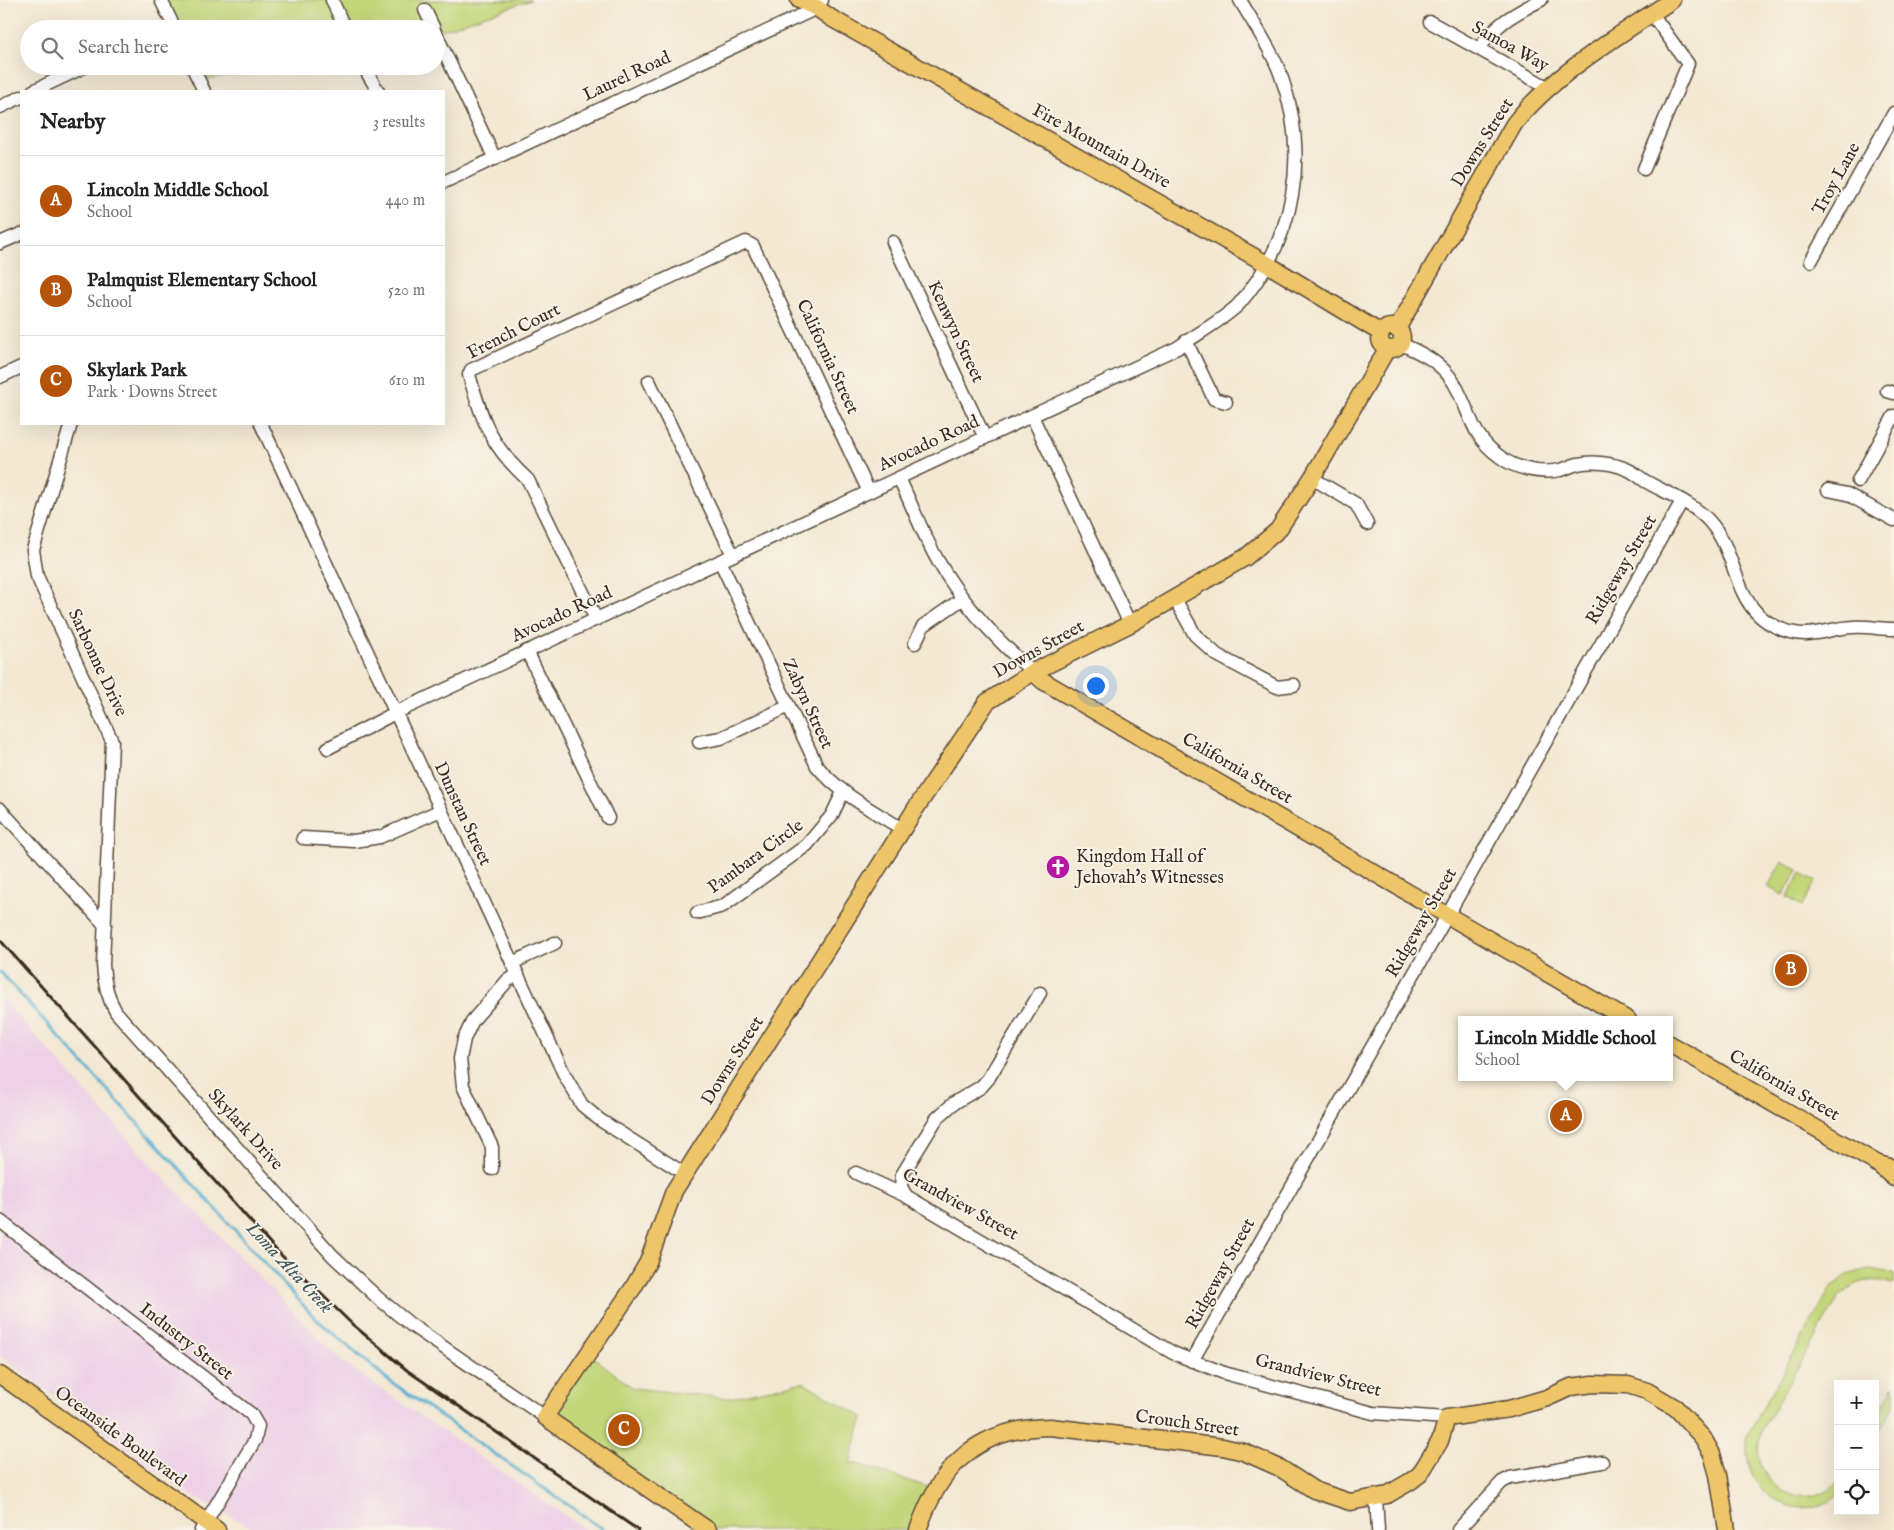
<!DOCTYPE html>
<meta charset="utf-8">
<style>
body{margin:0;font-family:"IM FELL English",serif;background:#f2f2f2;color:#222}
.controls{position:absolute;right:15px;bottom:15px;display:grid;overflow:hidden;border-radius:0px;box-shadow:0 5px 20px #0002}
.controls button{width:45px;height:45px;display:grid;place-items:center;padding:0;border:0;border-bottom:1px solid #e0e0e0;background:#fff;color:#222;font:25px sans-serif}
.you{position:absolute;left:1095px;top:685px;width:18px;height:18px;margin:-12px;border:4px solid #fff;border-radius:50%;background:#1a73e8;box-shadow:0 0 0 8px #1a73e833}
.badge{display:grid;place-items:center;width:32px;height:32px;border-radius:50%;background:#b45309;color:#fff;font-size:16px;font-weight:700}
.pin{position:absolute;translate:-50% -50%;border:2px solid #fff;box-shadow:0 1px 5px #0006}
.popup{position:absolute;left:1458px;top:1016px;width:215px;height:65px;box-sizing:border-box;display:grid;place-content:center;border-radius:0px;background:#fff;filter:drop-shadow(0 1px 4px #0005);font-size:16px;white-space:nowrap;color:#767676}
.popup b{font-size:19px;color:#222}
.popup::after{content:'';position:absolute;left:50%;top:100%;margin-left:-10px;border:10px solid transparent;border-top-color:#fff}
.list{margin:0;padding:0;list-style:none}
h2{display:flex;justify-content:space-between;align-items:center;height:65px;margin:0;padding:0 20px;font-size:21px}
h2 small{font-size:16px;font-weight:400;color:#767676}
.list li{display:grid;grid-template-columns:32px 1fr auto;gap:15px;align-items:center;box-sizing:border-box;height:90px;padding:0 20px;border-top:1px solid #e0e0e0}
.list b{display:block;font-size:19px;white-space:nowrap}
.list p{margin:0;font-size:16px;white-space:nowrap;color:#767676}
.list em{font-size:16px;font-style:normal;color:#767676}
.icon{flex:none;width:28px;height:28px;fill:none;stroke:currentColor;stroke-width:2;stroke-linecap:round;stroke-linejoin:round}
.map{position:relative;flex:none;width:1894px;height:1530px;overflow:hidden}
.search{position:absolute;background:#fff;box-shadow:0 5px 20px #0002;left:20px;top:20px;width:425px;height:55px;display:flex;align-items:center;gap:12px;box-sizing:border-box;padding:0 18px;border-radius:28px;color:#767676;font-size:19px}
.panel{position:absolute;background:#fff;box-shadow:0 5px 20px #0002;left:20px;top:90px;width:425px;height:335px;border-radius:0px}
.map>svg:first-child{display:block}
.built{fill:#eed0e7}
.green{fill:#c3d679;stroke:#7f804c}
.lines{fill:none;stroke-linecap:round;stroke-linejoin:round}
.stream{stroke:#4fadce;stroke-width:3}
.minor-casing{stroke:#574639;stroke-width:15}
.major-casing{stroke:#574639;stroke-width:19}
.minor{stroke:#fff;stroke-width:12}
.major{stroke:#eec569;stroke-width:16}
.rail{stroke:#3b2a1e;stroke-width:3}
.labels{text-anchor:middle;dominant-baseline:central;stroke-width:4;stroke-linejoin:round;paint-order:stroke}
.street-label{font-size:18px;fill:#3b2a1e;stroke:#f7f3e8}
.poi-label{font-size:18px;fill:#3b2a1e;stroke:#f7f3e8;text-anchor:start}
.water-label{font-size:19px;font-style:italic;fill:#42585c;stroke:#f7f3e8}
</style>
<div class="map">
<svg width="1894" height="1530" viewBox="0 0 1894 1530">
<rect width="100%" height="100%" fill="#f7f3e8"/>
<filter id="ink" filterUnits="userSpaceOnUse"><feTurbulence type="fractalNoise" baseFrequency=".02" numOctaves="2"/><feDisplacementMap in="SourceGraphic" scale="10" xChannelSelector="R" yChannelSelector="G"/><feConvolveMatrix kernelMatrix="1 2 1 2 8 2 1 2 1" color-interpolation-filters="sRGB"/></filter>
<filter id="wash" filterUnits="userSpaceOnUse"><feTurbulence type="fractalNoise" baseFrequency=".0096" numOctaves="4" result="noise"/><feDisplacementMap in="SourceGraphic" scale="20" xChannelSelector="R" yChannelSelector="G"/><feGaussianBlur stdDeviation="1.12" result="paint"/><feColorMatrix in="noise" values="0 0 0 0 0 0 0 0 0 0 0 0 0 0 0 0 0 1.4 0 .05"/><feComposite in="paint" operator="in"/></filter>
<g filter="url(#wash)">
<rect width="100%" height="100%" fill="#f3e8d2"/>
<path class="built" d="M0 996 151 1165 341 1361 586 1530H256L189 1494 0 1356Z"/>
<g class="green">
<path d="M161 0H531L436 32V29H175Z"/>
<path d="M192 66H299L199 80Z"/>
<path d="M1782 861 1798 870 1783 895 1768 887Z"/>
<path d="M1801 873 1816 881 1802 906 1787 897Z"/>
<path d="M1869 1269 1894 1273V1285C1873 1276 1854 1281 1839 1297L1762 1429C1744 1479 1799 1520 1838 1481V1496C1790 1529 1738 1488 1748 1434L1830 1289 1847 1275Z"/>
<path d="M588 1353 633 1388 729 1398 803 1382 863 1417 850 1462 934 1489 920 1530H708L545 1417Z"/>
<path d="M1894 1385V1406L1875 1439V1418Z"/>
</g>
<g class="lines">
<path class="stream" d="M0 972 315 1318 387 1379 604 1530"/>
</g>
</g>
<g filter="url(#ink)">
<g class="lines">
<g class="minor-casing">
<g id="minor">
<path d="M161 0 175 29"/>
<path d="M332 0 345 29"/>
<path d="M425 10 434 29"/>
<path d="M1430 22 1547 87"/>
<path d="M436 34 495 159"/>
<path d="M1479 49C1496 23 1514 14 1541 0"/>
<path d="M192 66 204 91"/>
<path d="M363 66 378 91"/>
<path d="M33 91 86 66"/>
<path d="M0 107 21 97"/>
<path d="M1644 169 1688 64 1652 14"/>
<path d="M444 182 817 8 822 0"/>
<path d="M893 242 985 438"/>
<path d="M0 243 21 234"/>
<path d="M1811 261 1894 113"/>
<path d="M1186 341 1214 399 1226 402"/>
<path d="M1401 344C1422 353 1442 363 1454 383 1471 412 1470 435 1499 456 1515 469 1540 474 1560 470 1566 469 1572 465 1578 464 1592 461 1613 463 1626 469 1633 471 1639 477 1645 481 1666 493 1693 503 1709 521 1743 558 1729 615 1790 632 1812 638 1830 628 1853 627 1866 626 1881 629 1894 629"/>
<path d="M0 377 21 367"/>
<path d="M649 381 733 555"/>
<path d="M1887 391 1894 393"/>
<path d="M1032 416 1130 624"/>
<path d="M71 424 33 550 37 576 112 741 103 965C104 983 107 997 116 1012L333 1256 378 1298 411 1325 545 1417"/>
<path d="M261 424 565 1076 582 1105 600 1120 685 1174"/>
<path d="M899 478C912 505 923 535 938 561 963 604 995 639 1033 672"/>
<path d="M1312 478 1356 504 1367 524"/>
<path d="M1858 481 1894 416"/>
<path d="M1828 490 1847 494 1894 520"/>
<path d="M720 561 817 766C840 794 872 810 902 829"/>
<path d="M1175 599 1195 635 1217 655 1277 687 1294 685"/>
<path d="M596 619 528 480C490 445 484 424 469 375L471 370 746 242 753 246 869 492"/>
<path d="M915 643 923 626 962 599"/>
<path d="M527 651 608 818"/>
<path d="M699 742 721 738 789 706"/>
<path d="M328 748 395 713 1177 348C1194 336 1226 318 1239 304 1296 238 1310 154 1280 73 1271 48 1253 23 1240 0"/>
<path d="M0 809 105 925"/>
<path d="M303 838 354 841 380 837 441 810"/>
<path d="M697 913 723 906 807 845 832 815 843 792"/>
<path d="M512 963 555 943"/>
<path d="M492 1169V1147L463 1086 460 1059 464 1039 473 1020 508 980 518 975"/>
<path d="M856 1173 906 1196 1173 1353 1224 1373 1373 1413 1447 1418"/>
<path d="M906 1196 901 1187 902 1175 937 1118 954 1103 981 1087 988 1079 1040 993"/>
<path d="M0 1221 251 1414 258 1426 255 1440 201 1530"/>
<path d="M1192 1361 1447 916 1682 501"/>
<path d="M1376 1498 1378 1530"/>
<path d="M1458 1530 1502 1482 1510 1478 1602 1462"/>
</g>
</g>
<g class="major-casing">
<g id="major">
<path d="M799 0 817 8 831 18 1267 264 1381 333"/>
<circle cx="1391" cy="338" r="11"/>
<path d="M1397 329 1514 124C1551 76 1620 35 1672 0"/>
<path d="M1033 672 1043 681C1238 794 1433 907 1628 1020"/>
<path d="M1670 1044 1878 1164"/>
<path d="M1894 1168 1878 1164 1894 1178"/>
<path d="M0 1375 217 1530"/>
<path d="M708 1530 545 1417 633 1288 648 1262 674 1191 916 808 987 702 1033 672 1130 624 1246 557 1278 530 1312 478 1387 349"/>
<path d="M918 1530C940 1465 978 1428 1050 1427L1223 1447 1244 1452 1280 1468 1314 1490 1350 1502 1387 1495 1411 1481 1420 1474 1440 1441 1447 1418 1509 1409 1547 1398 1571 1387 1593 1384 1628 1385 1647 1391 1676 1408 1703 1438 1712 1454 1718 1475 1727 1530"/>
</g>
</g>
<use href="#minor" class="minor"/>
<use href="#major" class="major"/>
<path class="rail" d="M0 940 277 1251 352 1324 408 1371 638 1530"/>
</g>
</g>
<defs>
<g id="church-disc" transform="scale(1.25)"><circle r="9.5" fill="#b5179e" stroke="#f7f3e8"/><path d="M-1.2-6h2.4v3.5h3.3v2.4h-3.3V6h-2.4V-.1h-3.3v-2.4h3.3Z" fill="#fff"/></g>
</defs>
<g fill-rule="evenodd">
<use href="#church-disc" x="1058" y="867"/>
</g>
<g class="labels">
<g class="street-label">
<text transform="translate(1510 47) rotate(29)">Samoa Way</text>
<text transform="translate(627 77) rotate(-25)">Laurel Road</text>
<text transform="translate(1483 143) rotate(-58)">Downs Street</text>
<text transform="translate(1101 147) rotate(29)">Fire Mountain Drive</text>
<text transform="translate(1837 179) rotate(-61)">Troy Lane</text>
<text transform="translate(514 332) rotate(-27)">French Court</text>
<text transform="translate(955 332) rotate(65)">Kenwyn Street</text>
<text transform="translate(827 357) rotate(65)">California Street</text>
<text transform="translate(929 444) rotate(-25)">Avocado Road</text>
<text transform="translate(1622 570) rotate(-60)">Ridgeway Street</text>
<text transform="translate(562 615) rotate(-25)">Avocado Road</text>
<text transform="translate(1039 650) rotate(-29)">Downs Street</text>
<text transform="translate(97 663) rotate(65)">Sarbonne Drive</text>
<text transform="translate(807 704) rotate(65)">Zabyn Street</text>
<text transform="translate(1237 769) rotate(30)">California Street</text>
<text transform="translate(462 814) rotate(65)">Dunstan Street</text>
<text transform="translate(756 857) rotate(-36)">Pambara Circle</text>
<text transform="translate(1422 923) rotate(-60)">Ridgeway Street</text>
<text transform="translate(733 1061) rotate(-58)">Downs Street</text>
<text transform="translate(1784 1086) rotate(30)">California Street</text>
<text transform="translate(245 1130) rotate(48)">Skylark Drive</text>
<text transform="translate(960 1205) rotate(29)">Grandview Street</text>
<text transform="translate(1221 1274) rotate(-61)">Ridgeway Street</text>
<text transform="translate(186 1342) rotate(38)">Industry Street</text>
<text transform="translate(1318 1376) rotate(14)">Grandview Street</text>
<text transform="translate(1187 1424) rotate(8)">Crouch Street</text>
<text transform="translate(120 1437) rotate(36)">Oceanside Boulevard</text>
</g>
<g class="poi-label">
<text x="1076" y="857">Kingdom Hall of<tspan x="1076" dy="21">Jehovah's Witnesses</tspan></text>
</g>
<g class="water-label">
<text transform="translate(289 1268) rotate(47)">Loma Alta Creek</text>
</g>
</g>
</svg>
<div class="controls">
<button>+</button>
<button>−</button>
<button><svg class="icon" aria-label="locate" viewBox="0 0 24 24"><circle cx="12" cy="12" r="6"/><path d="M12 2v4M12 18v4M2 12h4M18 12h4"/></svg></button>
</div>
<div class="you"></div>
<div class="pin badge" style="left:1566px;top:1116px">A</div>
<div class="popup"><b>Lincoln Middle School</b>School</div>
<div class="pin badge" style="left:1791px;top:970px">B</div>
<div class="pin badge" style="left:624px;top:1430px">C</div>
<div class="search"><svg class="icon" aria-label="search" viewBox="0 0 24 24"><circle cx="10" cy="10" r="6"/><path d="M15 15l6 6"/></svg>Search here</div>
<section class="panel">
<h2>Nearby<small>3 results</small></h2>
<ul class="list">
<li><span class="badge">A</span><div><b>Lincoln Middle School</b><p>School</p></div><em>440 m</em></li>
<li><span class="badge">B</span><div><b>Palmquist Elementary School</b><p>School</p></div><em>520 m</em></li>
<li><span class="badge">C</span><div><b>Skylark Park</b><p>Park · Downs Street</p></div><em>610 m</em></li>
</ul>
</section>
</div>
